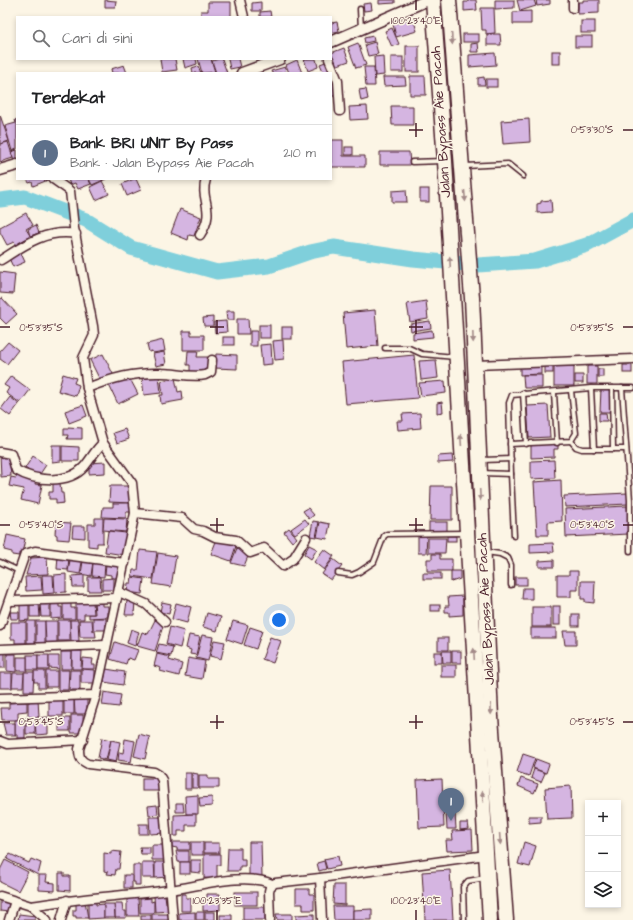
<!DOCTYPE html>
<html lang="id">
<meta charset="utf-8">
<style>
body{margin:0;font-family:"Architects Daughter",sans-serif;background:#f2f2f2;color:#202124}
.controls{position:absolute;right:12px;bottom:12px;display:grid;overflow:hidden;border-radius:0px;box-shadow:0 2px 6px #0003}
.controls button{width:36px;height:36px;display:grid;place-items:center;padding:0;border:0;border-bottom:1px solid #e0e0e0;background:#fff;color:#202124;font:20px sans-serif}
.you{position:absolute;left:279px;top:620px;width:14px;height:14px;margin:-10px;border:3px solid #fff;border-radius:50%;background:#1a73e8;box-shadow:0 0 0 6px #1a73e833}
.badge{display:grid;place-items:center;width:26px;height:26px;border-radius:50%;background:#db2777;color:#fff;font-size:13px;font-weight:700}
.pin{position:absolute;translate:-50% -33px;filter:drop-shadow(0 1px 2px #0008)}
.pin::after{content:'';position:absolute;top:21px;width:14px;height:12px;background:inherit;clip-path:polygon(0 0,100% 0,50% 100%)}
.list{margin:0;padding:0;list-style:none}
h2{display:flex;justify-content:space-between;align-items:center;height:52px;margin:0;padding:0 16px;font-size:17px}
h2 small{font-size:13px;font-weight:400;color:#757577}
.list li{display:grid;grid-template-columns:26px 1fr auto;gap:12px;align-items:center;box-sizing:border-box;height:56px;padding:0 16px;border-top:1px solid #e0e0e0}
.list b{display:block;font-size:15px;white-space:nowrap}
.list p{margin:0;font-size:13px;white-space:nowrap;color:#757577}
.list em{font-size:13px;font-style:normal;color:#757577}
.icon{flex:none;width:22px;height:22px;fill:none;stroke:currentColor;stroke-width:2;stroke-linecap:round;stroke-linejoin:round}
.map{position:relative;flex:none;width:633px;height:920px;overflow:hidden}
.search{position:absolute;background:#fff;box-shadow:0 2px 6px #0003;left:16px;top:16px;width:316px;height:44px;display:flex;align-items:center;gap:10px;box-sizing:border-box;padding:0 14px;border-radius:0px;color:#757577;font-size:15px}
.panel{position:absolute;background:#fff;box-shadow:0 2px 6px #0003;left:16px;top:72px;width:316px;height:108px;border-radius:0px}
.map>svg:first-child{display:block}
.lines{fill:none;stroke-linecap:round;stroke-linejoin:round}
.river{stroke:#7fcfdb;stroke-width:15}
.building{fill:#d5b5e1;stroke:#4a1f2b}
.service-casing{stroke:#4a1f2b;stroke-width:7}
.minor-casing{stroke:#4a1f2b;stroke-width:11}
.tertiary-casing{stroke:#4a1f2b;stroke-width:13}
.trunk-casing{stroke:#4a1f2b;stroke-width:17}
.service{stroke:#fcf5e5;stroke-width:4}
.minor{stroke:#fcf5e5;stroke-width:8}
.tertiary{stroke:#fcf5e5;stroke-width:10}
.trunk{stroke:#fcf5e5;stroke-width:14}
.oneway{fill:#a38a88}
.ticks{fill:none;stroke:#4a1f2b;stroke-width:1.5}
.labels{text-anchor:middle;dominant-baseline:central;stroke-width:3;stroke-linejoin:round;paint-order:stroke}
.street-label{font-size:14px;fill:#4a1f2b;stroke:#fcf5e5}
.ticks-label{font-size:10px;text-anchor:middle;fill:#4a1f2b;stroke:#fcf5e5;stroke-width:3;stroke-linejoin:round;paint-order:stroke}
</style>
<div class="map">
<svg width="633" height="920" viewBox="0 0 633 920">
<rect width="100%" height="100%" fill="#fcf5e5"/>
<filter id="ink" filterUnits="userSpaceOnUse"><feTurbulence type="fractalNoise" baseFrequency=".025" numOctaves="2"/><feDisplacementMap in="SourceGraphic" scale="8" xChannelSelector="R" yChannelSelector="G"/><feConvolveMatrix kernelMatrix="1 2 1 2 8 2 1 2 1" color-interpolation-filters="sRGB"/></filter>
<g filter="url(#ink)">
<g class="lines">
<path class="river" d="M0 200 25 197 86 220 131 248 217 272 269 266 310 252 334 247 413 259 478 265 535 261 587 245 633 220"/>
</g>
<g class="building">
<path d="M105 0 116 1 115 7H105Z"/>
<path d="M379 0H395V3L379 4Z"/>
<path d="M468 0H476L477 10 464 11V2H468Z"/>
<path d="M495 0H514V8L495 9Z"/>
<path d="M517 0H534L536 6 520 11Z"/>
<path d="M536 0H550V4L537 6Z"/>
<path d="M583 0H599V13L578 14V2H583Z"/>
<path d="M208 2H231V17H201V11H208Z"/>
<path d="M261 2V11H252V3Z"/>
<path d="M371 3 372 10 364 11 363 4Z"/>
<path d="M481 8H494L495 33 486 34V30H482Z"/>
<path d="M270 11 271 17H260V12Z"/>
<path d="M531 11V24H513V12Z"/>
<path d="M413 18 417 31 396 37 393 24Z"/>
<rect x="581" y="21" width="14" height="12"/>
<path d="M337 22 339 31 331 33V23Z"/>
<path d="M392 28 399 44 392 47 385 31Z"/>
<rect x="463" y="34" width="16" height="8"/>
<path d="M487 34H500L501 45H487Z"/>
<path d="M373 36 374 41 365 43 364 38Z"/>
<rect x="575" y="36" width="17" height="11"/>
<path d="M375 42 378 54 368 56 365 45Z"/>
<path d="M358 43 366 65 356 68 348 47Z"/>
<path d="M478 43 479 52H471V44Z"/>
<rect x="406" y="46" width="13" height="26"/>
<path d="M344 48 349 61 335 66 331 53Z"/>
<rect x="552" y="51" width="8" height="13"/>
<path d="M495 53 496 65 469 67V55Z"/>
<path d="M383 56 384 75 375 76 374 57Z"/>
<rect x="391" y="57" width="12" height="15"/>
<path d="M160 59H175L177 70 162 72Z"/>
<path d="M183 59H196L197 64 185 68Z"/>
<path d="M198 59H211L215 72 202 73Z"/>
<path d="M219 59H222L227 73H216L212 61Z"/>
<path d="M228 59H238L240 67 230 69Z"/>
<path d="M304 59H316L318 67 308 71Z"/>
<path d="M297 60 302 73H289L286 65Z"/>
<path d="M328 61 334 75 331 76V73H324L320 64Z"/>
<path d="M124 65 127 73H112L111 69Z"/>
<path d="M198 66 201 73H193L192 68Z"/>
<path d="M285 67 286 73H272L271 71Z"/>
<path d="M364 67H374L375 86H366Z"/>
<path d="M410 76H425L426 95H410Z"/>
<path d="M383 77H405L406 85 384 86Z"/>
<path d="M484 77 485 85H478V78Z"/>
<rect x="486" y="79" width="11" height="8"/>
<path d="M334 83 338 94 331 97V84Z"/>
<path d="M366 89 368 99 361 101 359 90Z"/>
<path d="M367 106 368 119 350 120 349 107Z"/>
<path d="M391 106H413V125H392Z"/>
<path d="M0 115 9 141 0 144Z"/>
<path d="M17 119V149L12 151 5 126 16 123 15 120Z"/>
<path d="M529 119 530 142 503 144 501 121Z"/>
<path d="M331 140H343V156H365V167H331Z"/>
<path d="M8 142 13 158 0 162V144Z"/>
<rect x="345" y="147" width="8" height="8"/>
<path d="M17 150V160L14 161 11 152Z"/>
<path d="M380 152H409L410 165H380Z"/>
<path d="M27 179H48V180L33 186 32 182 29 183Z"/>
<path d="M68 179H88L91 184 78 189 75 183 70 185Z"/>
<path d="M89 179H106L92 185Z"/>
<path d="M134 179H136L141 190 127 196 122 184Z"/>
<path d="M102 181 109 194 96 200 90 187Z"/>
<rect x="420" y="189" width="9" height="13"/>
<path d="M406 190 407 202H392V191Z"/>
<path d="M551 200 552 212 537 213V204L541 203V201Z"/>
<path d="M180 209 201 217 194 236 189 235 188 240 171 233Z"/>
<path d="M26 213 33 225 26 229 31 237 24 240 25 243 17 247 14 242 7 245 0 232V227Z"/>
<path d="M36 225 39 233 30 236 28 229Z"/>
<path d="M20 251 25 262 13 267 8 256Z"/>
<path d="M0 272 15 274 13 294 0 293Z"/>
<path d="M2 298 17 314 6 324 0 318V299Z"/>
<path d="M426 301 428 319 410 322 407 304Z"/>
<path d="M375 310 378 346 346 349 343 313Z"/>
<path d="M226 311H234V320H227Z"/>
<path d="M213 317V326H204L203 318Z"/>
<path d="M237 319H248L249 334H237Z"/>
<path d="M226 321 227 332 215 333 214 322Z"/>
<path d="M430 321 431 328 411 331 410 324Z"/>
<rect x="259" y="325" width="11" height="13"/>
<rect x="282" y="327" width="10" height="12"/>
<path d="M432 330 433 337 413 339V333Z"/>
<path d="M183 331H191V335H204V350H183Z"/>
<rect x="250" y="331" width="7" height="15"/>
<rect x="223" y="337" width="11" height="8"/>
<path d="M163 340 165 351 153 353 152 351 149 352 147 344Z"/>
<path d="M283 340 284 359 275 360 273 341Z"/>
<path d="M8 342 18 350 7 364 0 359V351Z"/>
<path d="M271 344 272 364 262 365 260 345Z"/>
<path d="M188 351H198L197 357H208L207 370H204V373L190 372V365H187Z"/>
<path d="M164 352 166 364 156 366 153 354Z"/>
<path d="M103 354 113 374 100 380 90 360Z"/>
<path d="M216 354 237 355V369L215 368Z"/>
<path d="M414 355 418 398 346 404 342 362Z"/>
<path d="M436 360 438 378 421 380 419 361Z"/>
<rect x="623" y="365" width="9" height="8"/>
<path d="M520 366H541V374L520 375Z"/>
<rect x="545" y="366" width="8" height="7"/>
<rect x="554" y="366" width="20" height="20"/>
<rect x="587" y="366" width="10" height="18"/>
<rect x="598" y="369" width="5" height="8"/>
<path d="M63 374 76 378 74 383 79 385 76 396 58 391Z"/>
<path d="M128 375 138 394 118 404 109 385Z"/>
<path d="M523 375H542V388H524Z"/>
<rect x="575" y="375" width="8" height="8"/>
<path d="M11 376 30 390 20 403 6 393 9 388 4 385Z"/>
<path d="M159 376 161 393 144 395 142 378Z"/>
<path d="M175 378 178 392 182 391 183 400 161 404 160 395H163L161 381Z"/>
<path d="M445 381 446 393 421 396 419 383Z"/>
<path d="M601 389H611V412H600Z"/>
<path d="M10 397 19 404 10 416 1 409Z"/>
<path d="M442 402 443 412 437 413V403Z"/>
<path d="M83 405 87 416 69 423 65 411Z"/>
<path d="M548 405 550 437 529 438 527 406Z"/>
<path d="M420 413 421 428 398 430 397 421H403L402 414Z"/>
<path d="M599 413H606L607 421H599Z"/>
<path d="M68 427 82 428V439H67L68 435H64V429H68Z"/>
<path d="M125 429 129 439 117 443 113 433Z"/>
<path d="M558 444V449H554V457L531 458V445Z"/>
<path d="M52 445H61V461L52 462Z"/>
<path d="M62 446 79 447V461H62Z"/>
<path d="M9 453 11 476 1 477 0 454Z"/>
<path d="M452 455 453 462 438 463V456Z"/>
<path d="M33 456 46 465 38 477 25 468Z"/>
<path d="M554 460 555 478 531 479V461Z"/>
<path d="M105 462V473L89 474V463Z"/>
<path d="M17 474 36 478 35 484 42 485 38 504 21 500 24 489 9 486 11 477 16 478Z"/>
<path d="M561 480 562 521 548 522V535H537L534 482Z"/>
<path d="M53 483H60L61 493H63L64 503 56 504V499H49V492H53Z"/>
<path d="M110 486H131V503L109 502Z"/>
<path d="M431 486H452V520H430Z"/>
<path d="M628 493V504L565 507 564 496Z"/>
<path d="M113 503H131V512H126V518L102 517 103 507H113Z"/>
<path d="M627 506 629 534 566 537 565 509Z"/>
<path d="M308 508 314 515 309 519 303 511Z"/>
<path d="M95 518H103V543H97V547L88 546V524H95Z"/>
<path d="M104 518 127 519 126 532 103 530Z"/>
<path d="M305 519 309 524 295 534 291 529Z"/>
<path d="M313 521 319 522 316 537 310 536Z"/>
<path d="M56 522 71 523 69 540 57 539V535L55 534Z"/>
<path d="M320 522 330 524 327 539 317 537Z"/>
<rect x="429" y="522" width="18" height="10"/>
<path d="M73 526H85V538L72 537Z"/>
<path d="M289 528 297 538 292 542 284 532Z"/>
<path d="M108 531 126 533 124 555 105 552Z"/>
<path d="M7 535 25 539 22 554 19 553V556L12 555V552L4 550Z"/>
<path d="M418 536H427L426 553H418Z"/>
<rect x="447" y="536" width="9" height="5"/>
<path d="M428 538H446L445 553H428Z"/>
<path d="M217 539 236 546 231 561 211 554Z"/>
<path d="M553 543 554 552 530 553V544Z"/>
<path d="M309 545 317 549 311 559 304 554Z"/>
<path d="M237 548 249 554 244 566 231 563Z"/>
<path d="M324 549 334 556 324 570 314 562Z"/>
<path d="M140 550 157 552 153 579 132 576 133 570H138Z"/>
<path d="M158 553 176 556 171 587 153 584Z"/>
<path d="M432 554H440V559H452V571H427V559H432Z"/>
<path d="M58 555 69 556 68 570 57 569Z"/>
<path d="M47 557 48 574 26 575 31 558Z"/>
<path d="M333 559 342 566 331 580 322 574Z"/>
<path d="M70 560 82 562 80 574 68 572Z"/>
<path d="M554 560V567H539V561Z"/>
<path d="M83 561 93 562 91 576 81 574Z"/>
<path d="M93 563 105 564 104 577 92 576Z"/>
<path d="M106 564 120 565 119 578H111V575L105 574Z"/>
<path d="M451 571H460V579L451 582Z"/>
<path d="M569 571H578V590H571V597H557V575H569Z"/>
<rect x="423" y="573" width="18" height="6"/>
<path d="M66 574V592L55 593 54 575Z"/>
<path d="M42 575H53L54 593 43 594Z"/>
<path d="M84 575V587H73L72 576Z"/>
<path d="M41 576 42 590 26 591 25 577Z"/>
<path d="M88 577H100L101 591H88Z"/>
<path d="M132 577 144 579 142 594 127 592 128 583H131Z"/>
<rect x="515" y="577" width="12" height="8"/>
<path d="M114 578V590H102V579Z"/>
<path d="M581 581H595L594 603 585 602V599H581Z"/>
<path d="M523 588H532V599H522Z"/>
<path d="M463 596V615L449 616V612H445V606H449L448 597Z"/>
<path d="M94 601H102V606H108V617L89 618V614H95Z"/>
<path d="M127 601H135L134 615H125Z"/>
<path d="M93 602 94 614H84V619H76V603Z"/>
<path d="M162 602 171 604 169 614 160 612Z"/>
<path d="M40 603H50V617H41Z"/>
<path d="M51 603H59V607H62V618L51 619Z"/>
<path d="M63 603H71V608H75V619H63Z"/>
<path d="M176 603 191 607 187 623 172 619Z"/>
<path d="M20 604H29V620L20 621Z"/>
<path d="M30 604H39L40 617H30Z"/>
<rect x="430" y="605" width="10" height="6"/>
<rect x="553" y="606" width="7" height="19"/>
<rect x="532" y="607" width="19" height="20"/>
<path d="M10 612H19V619H11Z"/>
<path d="M207 613 221 617 217 631 203 627Z"/>
<rect x="572" y="614" width="7" height="12"/>
<rect x="93" y="618" width="13" height="12"/>
<rect x="58" y="620" width="12" height="21"/>
<path d="M70 620H78L79 641H71Z"/>
<path d="M79 620H92L93 631H95L96 637H80Z"/>
<path d="M155 620 164 623 155 651 137 646 142 632 148 634Z"/>
<rect x="27" y="621" width="8" height="22"/>
<rect x="36" y="621" width="9" height="22"/>
<path d="M45 621H57V643H46Z"/>
<path d="M233 621 248 625 242 644 227 639Z"/>
<path d="M11 622H26V643H15V639H11Z"/>
<path d="M170 627 184 631 180 648 166 644Z"/>
<path d="M250 627 262 631 256 649 244 645Z"/>
<rect x="531" y="628" width="25" height="10"/>
<path d="M131 629 139 632 135 646 127 643Z"/>
<path d="M563 631H576V645H565Z"/>
<path d="M189 635 200 637 196 655 190 654 191 650 186 648Z"/>
<path d="M202 635 213 637 208 661 196 658Z"/>
<path d="M270 637 281 641 273 663 262 659Z"/>
<rect x="438" y="638" width="10" height="12"/>
<path d="M214 640 225 642 221 659 210 656Z"/>
<path d="M115 642 138 650 134 660 128 658 126 664 110 659Z"/>
<path d="M159 644 173 647 171 656 156 653Z"/>
<path d="M72 651H82L81 669H72Z"/>
<path d="M442 651H451V663H443Z"/>
<rect x="452" y="651" width="9" height="12"/>
<path d="M61 652H72L71 669H61Z"/>
<rect x="434" y="652" width="8" height="11"/>
<rect x="0" y="653" width="5" height="15"/>
<path d="M7 654H16V672L7 671Z"/>
<path d="M157 654 170 657 169 660 182 664 179 676 160 671 161 668 154 666Z"/>
<rect x="27" y="655" width="11" height="15"/>
<rect x="38" y="655" width="11" height="15"/>
<path d="M49 656H59V669L49 668Z"/>
<rect x="17" y="657" width="10" height="14"/>
<path d="M83 658 93 659 92 665H95V669H82Z"/>
<path d="M188 658 205 661 202 679 185 676Z"/>
<rect x="441" y="665" width="15" height="12"/>
<path d="M81 669 95 670V683H81Z"/>
<path d="M106 669 125 672 123 685 104 682Z"/>
<path d="M58 670H69L68 690H58Z"/>
<path d="M70 670H80V690H69Z"/>
<path d="M34 671H45V688H38V682H34Z"/>
<rect x="46" y="671" width="11" height="16"/>
<path d="M24 672H34L33 691H24Z"/>
<rect x="0" y="673" width="12" height="15"/>
<path d="M13 673H24L23 687H12Z"/>
<path d="M104 692 121 695 119 707 102 705Z"/>
<path d="M74 697H87V714H75Z"/>
<rect x="49" y="698" width="14" height="18"/>
<path d="M30 699H38L39 717H28V702H30Z"/>
<rect x="64" y="699" width="10" height="15"/>
<path d="M27 702V711L18 712V720H2L1 708H9V703Z"/>
<path d="M71 715H83L84 733H71Z"/>
<path d="M48 717V734L36 735 35 718Z"/>
<rect x="26" y="718" width="9" height="16"/>
<rect x="59" y="718" width="11" height="13"/>
<path d="M15 720H25V738H17V735H15Z"/>
<path d="M3 723H15V735H6Z"/>
<path d="M139 734 150 737 145 759 134 756Z"/>
<path d="M102 738 111 740 106 760 98 758Z"/>
<path d="M125 739 135 741 131 762 118 760 119 752 123 753Z"/>
<path d="M111 740 120 742 116 762 107 760Z"/>
<path d="M523 754 535 758 529 776 517 772Z"/>
<path d="M536 759 549 764 546 773 533 768Z"/>
<path d="M534 769 545 773 541 782 531 778Z"/>
<rect x="185" y="773" width="6" height="16"/>
<path d="M192 773 198 774V788H192Z"/>
<path d="M199 775H208V779H219V788H199Z"/>
<rect x="142" y="778" width="18" height="13"/>
<path d="M521 778 538 784 534 793 518 786Z"/>
<path d="M442 779 444 827 419 828 417 780Z"/>
<path d="M571 786 572 818 547 819 545 788Z"/>
<path d="M198 795V814H186L185 796Z"/>
<path d="M212 797V806L200 807 199 798Z"/>
<path d="M176 803H183L184 812H176Z"/>
<path d="M157 805 158 814 149 815 148 806Z"/>
<path d="M446 813H455L456 829H447Z"/>
<path d="M196 814V825H186V831H178V836H174V815Z"/>
<path d="M529 816H541V822L529 823Z"/>
<path d="M149 817H163L164 833 150 834Z"/>
<path d="M460 823H468L469 829 460 830Z"/>
<rect x="139" y="824" width="9" height="10"/>
<path d="M472 830 473 850 447 851 446 840H453L452 831Z"/>
<path d="M172 842H190V850H177V848L172 847Z"/>
<rect x="191" y="842" width="12" height="13"/>
<path d="M249 842H261L262 877H249Z"/>
<path d="M524 842 536 846 530 867 518 864Z"/>
<rect x="204" y="843" width="15" height="10"/>
<path d="M152 845H163V851H166V860H152Z"/>
<path d="M140 847H150V854H141Z"/>
<path d="M228 848H241V859H245V866H240V871H227Z"/>
<path d="M111 851 121 852 119 869H116L115 875 107 874 108 872 104 871V853L111 854Z"/>
<path d="M176 851H189V862H178Z"/>
<path d="M10 854 29 863 31 859 41 863 38 875 7 859Z"/>
<path d="M204 854H220V865H217V879L204 878Z"/>
<path d="M338 856 340 866 327 869 324 859Z"/>
<path d="M5 860 28 872 18 891 0 882V870Z"/>
<path d="M191 860H201V873L191 872Z"/>
<path d="M324 861 326 869 319 871 317 863Z"/>
<path d="M142 862H154L155 878H142Z"/>
<path d="M155 862H167V877L155 878Z"/>
<rect x="180" y="862" width="10" height="12"/>
<path d="M133 865H140V885H135V882H133Z"/>
<path d="M450 870 453 920H425L422 872Z"/>
<path d="M59 873H64V876H70V891L59 890Z"/>
<path d="M39 875H47L46 882 55 883V891L39 890Z"/>
<rect x="124" y="875" width="8" height="13"/>
<path d="M334 885H345V905L333 904Z"/>
<path d="M296 889H309V894H314V910H303V904H296Z"/>
<rect x="235" y="892" width="22" height="13"/>
<path d="M181 894H186V898H191V911H181Z"/>
<path d="M207 894H220V910L203 911V900H207Z"/>
<path d="M165 895 166 903H170V911L155 912 154 896Z"/>
<path d="M127 898H138L139 916H127Z"/>
<path d="M151 898V902L154 901V913H140V899Z"/>
<path d="M0 899 10 901 8 912 0 911Z"/>
<path d="M88 900H96V905L104 904V918L88 919Z"/>
<path d="M79 901H85L88 918H76V916H73V910H76V904H79Z"/>
<path d="M115 903H122L123 911H126V918H115Z"/>
<path d="M104 904H114L115 918H104Z"/>
<path d="M333 906H353V920H334Z"/>
<rect x="243" y="907" width="22" height="13"/>
<path d="M372 909V920H353V910Z"/>
<path d="M195 912V920H179V913Z"/>
<rect x="196" y="912" width="8" height="8"/>
<rect x="205" y="912" width="10" height="8"/>
<path d="M19 914 35 916V920H18Z"/>
<rect x="152" y="914" width="18" height="6"/>
<path d="M276 914H292V920H277Z"/>
<path d="M314 914V920H296V915Z"/>
<rect x="141" y="915" width="10" height="5"/>
<rect x="220" y="915" width="12" height="5"/>
</g>
<g class="lines">
<g class="service-casing">
<g id="service">
<path d="M360 9 361 29"/>
<path d="M412 162 443 161"/>
<path d="M465 166 508 164 523 176"/>
<path d="M385 348H409L422 354 455 357"/>
<path d="M591 388 594 449"/>
<path d="M612 388 613 449"/>
<path d="M622 388H633"/>
<path d="M523 393 526 444"/>
<path d="M554 393 557 443"/>
<path d="M571 441 576 447 582 449H626"/>
<path d="M510 444 571 441 576 433 571 391"/>
<path d="M483 460 511 459"/>
<path d="M481 473 511 474 509 403 512 395 591 388H622L630 500V551"/>
<path d="M511 474 514 536"/>
<path d="M486 552 500 554 508 558 511 565V585"/>
<path d="M0 562 19 571"/>
<path d="M338 573 352 575 359 572 374 562 384 536 387 534 465 533"/>
<path d="M464 920 463 887 468 881 485 878"/>
</g>
</g>
<g class="minor-casing">
<g id="minor">
<path d="M240 0 244 17"/>
<path d="M573 0V8"/>
<path d="M329 59 338 81 340 111"/>
<path d="M53 179 70 191 74 228 93 326 94 335 83 358 87 388 103 443 132 483 135 513 96 695 79 749C79 758 81 761 88 764L154 772 159 775 162 780 173 920"/>
<path d="M200 235C217 209 199 201 206 179"/>
<path d="M1 260C24 245 46 229 76 234"/>
<path d="M475 365 633 359"/>
<path d="M87 388C113 378 134 372 162 373 176 373 191 378 205 375L211 372 212 360"/>
<path d="M0 452 11 454 16 470C34 481 68 485 84 467 91 459 95 450 103 443"/>
<path d="M135 513 182 518 194 529 203 531 215 537 236 540 250 553 264 548 283 566 293 559 306 538"/>
<path d="M119 592 146 604 165 622"/>
<path d="M10 601 117 598"/>
<path d="M0 626 25 554 35 551 125 563"/>
<path d="M0 649 106 645"/>
<path d="M0 698 96 695"/>
<path d="M0 741 8 744 83 740"/>
<path d="M320 878 322 920"/>
<path d="M0 896 31 906 47 920"/>
<path d="M31 906C77 898 124 896 170 890 200 886 244 872 272 884"/>
<path d="M9 920 15 901"/>
<path d="M61 920 67 900"/>
<path d="M270 920 269 891 270 887 275 883 320 878 486 855"/>
</g>
</g>
<g class="tertiary-casing">
<g id="tertiary">
<path d="M331 42 428 0"/>
<path d="M242 73 280 59"/>
<path d="M0 170 17 165"/>
</g>
</g>
<g class="trunk-casing">
<g id="trunk">
<path d="M433 0 445 161 490 920"/>
<path d="M449 0 472 298 491 717 506 920"/>
</g>
</g>
<use href="#service" class="service"/>
<use href="#minor" class="minor"/>
<use href="#tertiary" class="tertiary"/>
<use href="#trunk" class="trunk"/>
</g>
<defs><path id="oneway-solid" d="M-6-.8H1V-3.2L6.5 0L1 3.2V.8H-6Z"/></defs>
<g class="oneway">
<use href="#oneway-solid" transform="translate(452 39) rotate(86)"/>
<use href="#oneway-solid" transform="translate(465 196) rotate(85)"/>
<use href="#oneway-solid" transform="translate(450 262) rotate(-93)"/>
<use href="#oneway-solid" transform="translate(473 337) rotate(88)"/>
<use href="#oneway-solid" transform="translate(461 440) rotate(-94)"/>
<use href="#oneway-solid" transform="translate(480 495) rotate(87)"/>
<use href="#oneway-solid" transform="translate(474 654) rotate(-93)"/>
<use href="#oneway-solid" transform="translate(491 709) rotate(88)"/>
<use href="#oneway-solid" transform="translate(483 797) rotate(-94)"/>
<use href="#oneway-solid" transform="translate(500 839) rotate(86)"/>
</g>
</g>
<path class="ticks" d="M416 0V10M416 123V137M409 130H423M623 130H633M217 320V334M416 320V334M0 327H10M210 327H224M409 327H423M623 327H633M217 518V532M416 518V532M0 525H10M210 525H224M409 525H423M623 525H633M217 715V729M416 715V729M0 722H10M210 722H224M409 722H423M623 722H633M217 910V920M416 910V920"/>
<g class="labels">
<g class="street-label">
<text transform="translate(441 122) rotate(-94)">Jalan Bypass Aie Pacah</text>
<text transform="translate(486 609) rotate(-93)">Jalan Bypass Aie Pacah</text>
</g>
</g>
<g class="ticks-label">
<text x="416" y="24">100°23'40"E</text>
<text x="592" y="133">0°53'30"S</text>
<text x="41" y="331">0°53'35"S</text>
<text x="592" y="331">0°53'35"S</text>
<text x="41" y="528">0°53'40"S</text>
<text x="592" y="528">0°53'40"S</text>
<text x="41" y="725">0°53'45"S</text>
<text x="592" y="725">0°53'45"S</text>
<text x="217" y="904">100°23'35"E</text>
<text x="416" y="904">100°23'40"E</text>
</g>
</svg>
<div class="controls">
<button>+</button>
<button>−</button>
<button><svg class="icon" aria-label="layers" viewBox="0 0 24 24"><path d="M12 4l9 5-9 5-9-5zM3 14l9 5 9-5"/></svg></button>
</div>
<div class="you"></div>
<div class="pin badge" style="left:451px;top:821px;background:#5c6f8a">1</div>
<div class="search"><svg class="icon" aria-label="search" viewBox="0 0 24 24"><circle cx="10" cy="10" r="6"/><path d="M15 15l6 6"/></svg>Cari di sini</div>
<section class="panel">
<h2>Terdekat<small></small></h2>
<ul class="list">
<li><span class="badge" style="background:#5c6f8a">1</span><div><b>Bank BRI UNIT By Pass</b><p>Bank · Jalan Bypass Aie Pacah</p></div><em>210 m</em></li>
</ul>
</section>
</div>
